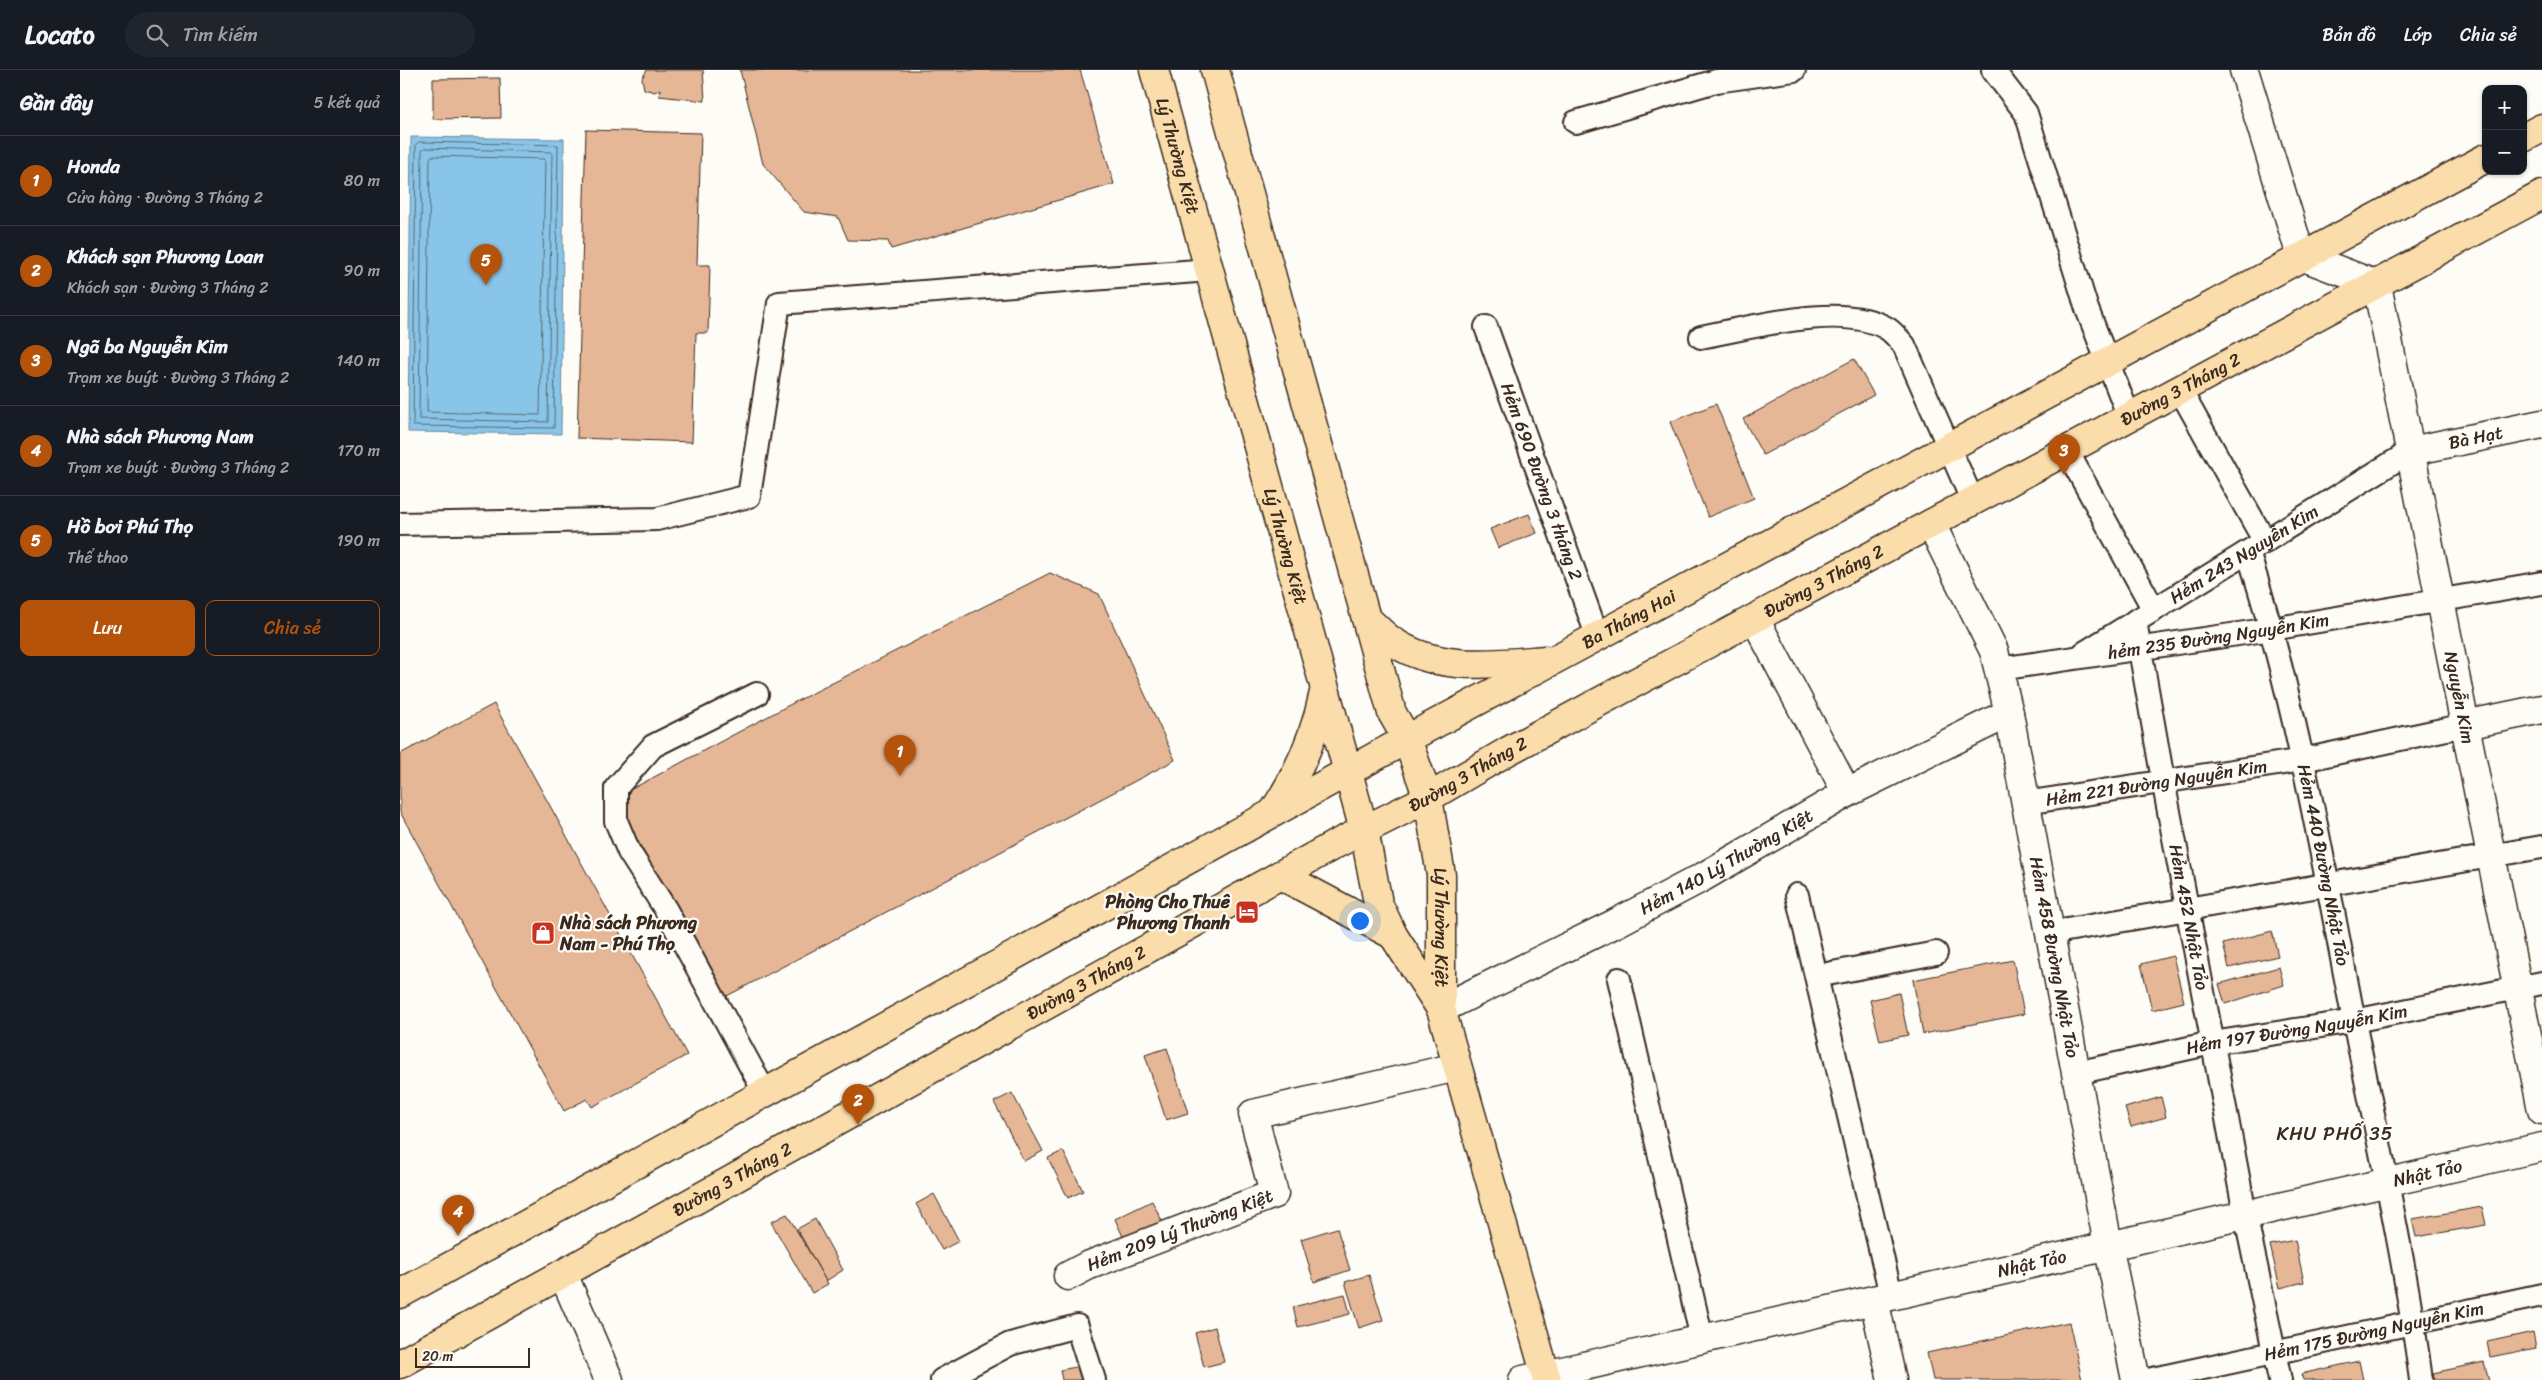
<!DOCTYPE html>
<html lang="vi">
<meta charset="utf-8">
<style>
body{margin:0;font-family:Sriracha,sans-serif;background:#20242c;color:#f1f3f6}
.controls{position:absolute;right:15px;top:15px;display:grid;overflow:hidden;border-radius:10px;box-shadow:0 1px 4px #0004}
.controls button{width:45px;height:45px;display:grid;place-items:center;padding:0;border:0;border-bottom:1px solid #363941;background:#171b24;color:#f1f3f6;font:25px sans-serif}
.scale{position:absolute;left:15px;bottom:12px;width:115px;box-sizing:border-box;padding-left:5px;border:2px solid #3b2a1e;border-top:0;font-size:14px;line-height:18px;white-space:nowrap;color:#3b2a1e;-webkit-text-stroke:4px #fdfcf7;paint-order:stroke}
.you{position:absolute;left:959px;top:850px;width:18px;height:18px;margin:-12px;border:4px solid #fff;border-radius:50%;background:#1a73e8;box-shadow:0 0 0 8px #1a73e833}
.badge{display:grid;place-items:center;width:32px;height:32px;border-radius:50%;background:#b45309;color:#fff;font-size:16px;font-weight:700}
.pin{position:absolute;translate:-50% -41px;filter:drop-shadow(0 1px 2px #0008)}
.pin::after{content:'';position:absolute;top:26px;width:18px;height:15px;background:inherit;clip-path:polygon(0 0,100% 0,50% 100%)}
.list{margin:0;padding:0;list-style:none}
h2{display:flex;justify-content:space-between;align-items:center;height:65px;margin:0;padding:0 20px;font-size:21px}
h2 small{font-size:16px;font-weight:400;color:#9ea1a6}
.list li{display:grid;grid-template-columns:32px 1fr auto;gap:15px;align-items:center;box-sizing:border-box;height:90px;padding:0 20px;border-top:1px solid #363941}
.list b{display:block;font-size:19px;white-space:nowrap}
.list p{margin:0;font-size:16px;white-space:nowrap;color:#9ea1a6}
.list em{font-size:16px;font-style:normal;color:#9ea1a6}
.actions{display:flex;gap:10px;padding:15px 20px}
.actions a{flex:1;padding:11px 0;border:1px solid #b45309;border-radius:10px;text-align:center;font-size:18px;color:#b45309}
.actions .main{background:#b45309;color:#fff}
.icon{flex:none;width:28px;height:28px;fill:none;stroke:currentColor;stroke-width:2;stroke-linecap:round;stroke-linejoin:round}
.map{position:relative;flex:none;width:2142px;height:1310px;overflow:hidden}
header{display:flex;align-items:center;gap:30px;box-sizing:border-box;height:70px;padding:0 25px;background:#171b24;border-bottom:1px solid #363941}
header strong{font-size:24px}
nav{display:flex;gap:28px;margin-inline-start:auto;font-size:18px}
.search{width:350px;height:45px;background:#20242c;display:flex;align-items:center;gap:12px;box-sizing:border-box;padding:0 18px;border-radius:28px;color:#9ea1a6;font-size:19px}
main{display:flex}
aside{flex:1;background:#171b24}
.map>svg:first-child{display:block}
.water{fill:#89c5e9;stroke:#6a8798}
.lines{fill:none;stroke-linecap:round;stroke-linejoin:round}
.shore{stroke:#5a686f;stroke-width:1}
.building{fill:#e5b796;stroke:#3b2a1e}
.service-casing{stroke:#3b2a1e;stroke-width:26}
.minor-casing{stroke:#3b2a1e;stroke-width:31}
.tertiary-casing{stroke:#3b2a1e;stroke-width:31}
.primary-casing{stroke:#3b2a1e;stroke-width:31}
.service{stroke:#fdfcf7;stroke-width:22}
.minor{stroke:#fdfcf7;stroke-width:28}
.tertiary{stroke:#fdfcf7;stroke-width:28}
.primary{stroke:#faddab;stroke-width:28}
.labels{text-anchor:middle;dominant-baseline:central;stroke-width:4.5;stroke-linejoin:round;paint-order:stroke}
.street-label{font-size:18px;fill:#3b2a1e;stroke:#fdfcf7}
.poi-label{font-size:18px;font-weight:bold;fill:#3b2a1e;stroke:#fdfcf7;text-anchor:end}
.neighbourhood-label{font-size:19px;letter-spacing:1px;fill:#3b2a1e;stroke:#fdfcf7}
</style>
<header>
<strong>Locato</strong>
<div class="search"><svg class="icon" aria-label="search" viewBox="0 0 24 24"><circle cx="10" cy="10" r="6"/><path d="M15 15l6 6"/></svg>Tìm kiếm</div>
<nav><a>Bản đồ</a><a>Lớp</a><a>Chia sẻ</a></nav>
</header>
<main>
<aside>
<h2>Gần đây<small>5 kết quả</small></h2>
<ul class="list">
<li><span class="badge">1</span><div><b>Honda</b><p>Cửa hàng · Đường 3 Tháng 2</p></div><em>80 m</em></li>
<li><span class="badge">2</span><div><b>Khách sạn Phương Loan</b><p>Khách sạn · Đường 3 Tháng 2</p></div><em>90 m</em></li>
<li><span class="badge">3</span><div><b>Ngã ba Nguyễn Kim</b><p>Trạm xe buýt · Đường 3 Tháng 2</p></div><em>140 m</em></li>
<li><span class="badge">4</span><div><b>Nhà sách Phương Nam</b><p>Trạm xe buýt · Đường 3 Tháng 2</p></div><em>170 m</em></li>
<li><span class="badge">5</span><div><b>Hồ bơi Phú Thọ</b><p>Thể thao</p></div><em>190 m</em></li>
</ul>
<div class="actions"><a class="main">Lưu</a><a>Chia sẻ</a></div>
</aside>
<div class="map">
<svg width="2142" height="1310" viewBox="0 0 2142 1310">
<rect width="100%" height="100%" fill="#fdfcf7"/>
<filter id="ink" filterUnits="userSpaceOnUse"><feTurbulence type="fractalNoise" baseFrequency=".02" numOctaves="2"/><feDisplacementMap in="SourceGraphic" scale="10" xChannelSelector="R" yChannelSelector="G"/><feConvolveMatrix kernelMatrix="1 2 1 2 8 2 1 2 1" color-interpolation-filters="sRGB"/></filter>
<g filter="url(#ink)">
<path class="water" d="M11 67 164 69 161 364 8 362Z"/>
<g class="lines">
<g class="shore">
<path d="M19 72 158 75 154 358 13 356 16 75Z"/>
<path d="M25 78 152 82 148 352 19 349 22 81Z"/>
<path d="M32 86 145 89 140 345 27 342 30 89Z"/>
</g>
</g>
<g class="building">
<path d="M247 0H303L305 31 259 26 260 19 255 22 244 19 242 8Z"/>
<path d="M340 0H680L714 114 491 179 488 171 448 170 438 147 404 142 363 94Z"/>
<path d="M100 8 101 48 33 49V9Z"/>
<path d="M186 60 301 63 297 195H310L308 263H296L292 372 177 368Z"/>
<path d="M1454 289 1474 325 1363 385 1343 349Z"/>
<path d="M1316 334 1354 428 1308 447 1270 352Z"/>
<path d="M1129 444 1137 463 1098 478 1090 459Z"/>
<path d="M650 503 699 524 775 690 325 927 226 750V722L393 633Z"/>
<path d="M94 634 287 985 192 1037 187 1029 164 1041 0 742V684Z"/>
<path d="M1872 861 1878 886 1829 898 1823 874Z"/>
<path d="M1773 886 1784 932 1752 940 1741 894Z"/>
<path d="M1613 890 1624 944 1523 964 1513 910Z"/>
<path d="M1879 897 1884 915 1825 934 1819 914Z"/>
<path d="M1499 923 1508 965 1480 971 1470 930Z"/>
<path d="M767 978 788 1043 766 1050 745 985Z"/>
<path d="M612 1023 643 1081 624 1091 594 1032Z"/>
<path d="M1761 1027 1766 1047 1731 1057 1725 1038Z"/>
<path d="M663 1081 683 1121 668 1128 648 1088Z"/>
<path d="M534 1124 559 1171 542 1180 516 1134Z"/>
<path d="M752 1131 769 1165 730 1182 715 1149Z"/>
<path d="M2082 1137 2086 1155 2016 1167 2012 1149Z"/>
<path d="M387 1144 428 1214 412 1223 371 1152Z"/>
<path d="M415 1149 443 1200 426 1211 397 1159Z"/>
<path d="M937 1158 950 1200 914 1212 901 1169Z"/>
<path d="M1895 1170 1904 1212 1880 1218 1870 1175Z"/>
<path d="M969 1205 983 1250 959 1258 945 1212Z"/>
<path d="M945 1224 950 1244 898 1257 893 1237Z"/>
<path d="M1669 1252 1682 1310H1533L1527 1283Z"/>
<path d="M815 1257 824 1292 804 1297 795 1263Z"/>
<path d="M2133 1262 2136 1278 2090 1287 2087 1272Z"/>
<path d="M1959 1291 1963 1310H1903L1901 1304Z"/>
<path d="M2084 1292 2089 1310H2035L2033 1303Z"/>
<path d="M681 1296 683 1310H662L660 1300Z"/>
</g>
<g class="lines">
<g class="service-casing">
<g id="service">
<path d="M1593 0 1626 43 1687 239 1729 347"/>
<path d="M1176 52 1316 11 1394 0"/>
<path id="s1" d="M1086 257 1197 565"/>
<path d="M1301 267C1350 258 1444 231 1488 259 1494 263 1499 270 1504 275L1573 432"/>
<path d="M1780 320 1865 472"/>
<path d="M1667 381 1754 540"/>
<path d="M0 454 257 449 349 426 379 233 810 200"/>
<path id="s2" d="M1848 482C1896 633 1923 790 1953 946 1977 1067 2005 1187 2021 1310"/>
<path id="s3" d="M1735 551 1763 710 1845 1144 1880 1310"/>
<path id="s4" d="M1684 583 2011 381"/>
<path id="s5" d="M1599 599 1872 559 2142 513"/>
<path d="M357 624 253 676 216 718V751L229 782 266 840 365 1023"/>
<path id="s6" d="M1626 733 1903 690 2065 655"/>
<path d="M1397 825 1491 1225"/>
<path d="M1650 863 2142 777"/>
<path d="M1417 906 1536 883"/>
<path d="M1219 909 1302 1269"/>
<path id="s7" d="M1676 1003 1812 973 1954 951 2142 913"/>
<path d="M542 1310 610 1274 677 1256 694 1310"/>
<path id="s8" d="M1748 1310 2142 1225"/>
</g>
</g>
<g class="minor-casing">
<g id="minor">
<path d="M1844 0 1901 186"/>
<path id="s9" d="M1531 454 1594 581 1609 643 1708 1175 1736 1310"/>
<path d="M1355 549 1447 723"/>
<path d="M2065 655 2142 639"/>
<path id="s10" d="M1041 939 1216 853 1303 807 1447 723 1609 643"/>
<path d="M163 1204 209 1310"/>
<path id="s11" d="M668 1206 687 1196 874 1124 853 1044 1057 997"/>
<path d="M1474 1230 1492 1310"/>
<path id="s12" d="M1123 1310 2142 1077"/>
</g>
</g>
<g class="tertiary-casing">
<g id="tertiary">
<path id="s13" d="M1901 186 1977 215 2142 1040"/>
<path id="s14" d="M2011 381 2142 354"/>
</g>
</g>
<g class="primary-casing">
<g id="primary">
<path id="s15" d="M754 0 964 760 978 833 993 865 1041 939"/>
<path id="s16" d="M815 0 992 643 1007 669 1028 728 1041 805V939L1147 1310"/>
<path d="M2123 68 2142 58"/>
<path d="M966 548C975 556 983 565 992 571 1037 602 1094 594 1145 590"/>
<path d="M874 741C899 703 915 666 924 622"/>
<path d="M880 805 993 865"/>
<path id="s17" d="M0 1224 1007 669 2086 88"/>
<path id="s18" d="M0 1294 936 774 1028 728 1108 681 2142 125"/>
</g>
</g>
<use href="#service" class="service"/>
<use href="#minor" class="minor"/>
<use href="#tertiary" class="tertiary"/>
<use href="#primary" class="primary"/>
</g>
</g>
<defs>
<g id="hotel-square" transform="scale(1.25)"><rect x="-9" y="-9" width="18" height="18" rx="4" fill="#c8321e" stroke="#fdfcf7"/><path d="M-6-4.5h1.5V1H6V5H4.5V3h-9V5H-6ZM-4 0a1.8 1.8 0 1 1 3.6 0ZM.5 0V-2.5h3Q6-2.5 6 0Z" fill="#fff"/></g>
<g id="shop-square" transform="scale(1.25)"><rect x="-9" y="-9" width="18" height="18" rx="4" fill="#c8321e" stroke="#fdfcf7"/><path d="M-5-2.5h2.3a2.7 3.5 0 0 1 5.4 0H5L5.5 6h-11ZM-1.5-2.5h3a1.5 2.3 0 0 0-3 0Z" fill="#fff"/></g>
</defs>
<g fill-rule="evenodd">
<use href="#hotel-square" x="847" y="842"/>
<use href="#shop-square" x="143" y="863"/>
</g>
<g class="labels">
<g class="street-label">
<text stroke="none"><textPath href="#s15" startOffset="89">Lý Thường Kiệt</textPath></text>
<text stroke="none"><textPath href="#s18" startOffset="2030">Đường 3 Tháng 2</textPath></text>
<text stroke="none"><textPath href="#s14" startOffset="66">Bà Hạt</textPath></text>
<text stroke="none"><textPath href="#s1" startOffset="164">Hẻm 690 Đường 3 tháng 2</textPath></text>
<text stroke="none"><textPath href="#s15" startOffset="494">Lý Thường Kiệt</textPath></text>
<text stroke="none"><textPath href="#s4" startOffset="188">Hẻm 243 Nguyễn Kim</textPath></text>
<text stroke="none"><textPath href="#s18" startOffset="1625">Đường 3 Tháng 2</textPath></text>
<text stroke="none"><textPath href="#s17" startOffset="1402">Ba Tháng Hai</textPath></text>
<text stroke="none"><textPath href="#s5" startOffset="222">hẻm 235 Đường Nguyễn Kim</textPath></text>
<text stroke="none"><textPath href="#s13" startOffset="502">Nguyễn Kim</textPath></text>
<text stroke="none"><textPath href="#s18" startOffset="1220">Đường 3 Tháng 2</textPath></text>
<text stroke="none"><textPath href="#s6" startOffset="132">Hẻm 221 Đường Nguyễn Kim</textPath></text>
<text stroke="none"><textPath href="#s10" startOffset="321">Hẻm 140 Lý Thường Kiệt</textPath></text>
<text stroke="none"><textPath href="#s2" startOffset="322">Hẻm 440 Đường Nhật Tảo</textPath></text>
<text stroke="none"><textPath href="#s3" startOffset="301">Hẻm 452 Nhật Tảo</textPath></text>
<text stroke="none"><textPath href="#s16" startOffset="890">Lý Thường Kiệt</textPath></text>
<text stroke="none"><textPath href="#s9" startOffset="454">Hẻm 458 Đường Nhật Tảo</textPath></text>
<text stroke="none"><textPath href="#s18" startOffset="785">Đường 3 Tháng 2</textPath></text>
<text stroke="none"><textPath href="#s7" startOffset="225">Hẻm 197 Đường Nguyễn Kim</textPath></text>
<text stroke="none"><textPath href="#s12" startOffset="928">Nhật Tảo</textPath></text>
<text stroke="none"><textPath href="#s18" startOffset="380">Đường 3 Tháng 2</textPath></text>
<text stroke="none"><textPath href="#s11" startOffset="121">Hẻm 209 Lý Thường Kiệt</textPath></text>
<text stroke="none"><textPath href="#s12" startOffset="522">Nhật Tảo</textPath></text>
<text stroke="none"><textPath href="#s8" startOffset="231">Hẻm 175 Đường Nguyễn Kim</textPath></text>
</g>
<g class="poi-label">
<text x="830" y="832">Phòng Cho Thuê<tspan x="830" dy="21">Phương Thanh</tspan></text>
<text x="160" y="853" text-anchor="start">Nhà sách Phương<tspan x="160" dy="21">Nam - Phú Thọ</tspan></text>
</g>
<g class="neighbourhood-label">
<text x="1935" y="1063">KHU PHỐ 35</text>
</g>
</g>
</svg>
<div class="controls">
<button>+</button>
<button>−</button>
</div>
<div class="scale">20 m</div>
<div class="you"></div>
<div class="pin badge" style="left:500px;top:706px">1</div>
<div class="pin badge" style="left:458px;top:1055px">2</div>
<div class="pin badge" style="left:1664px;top:405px">3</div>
<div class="pin badge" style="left:58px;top:1166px">4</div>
<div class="pin badge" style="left:86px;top:215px">5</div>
</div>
</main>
